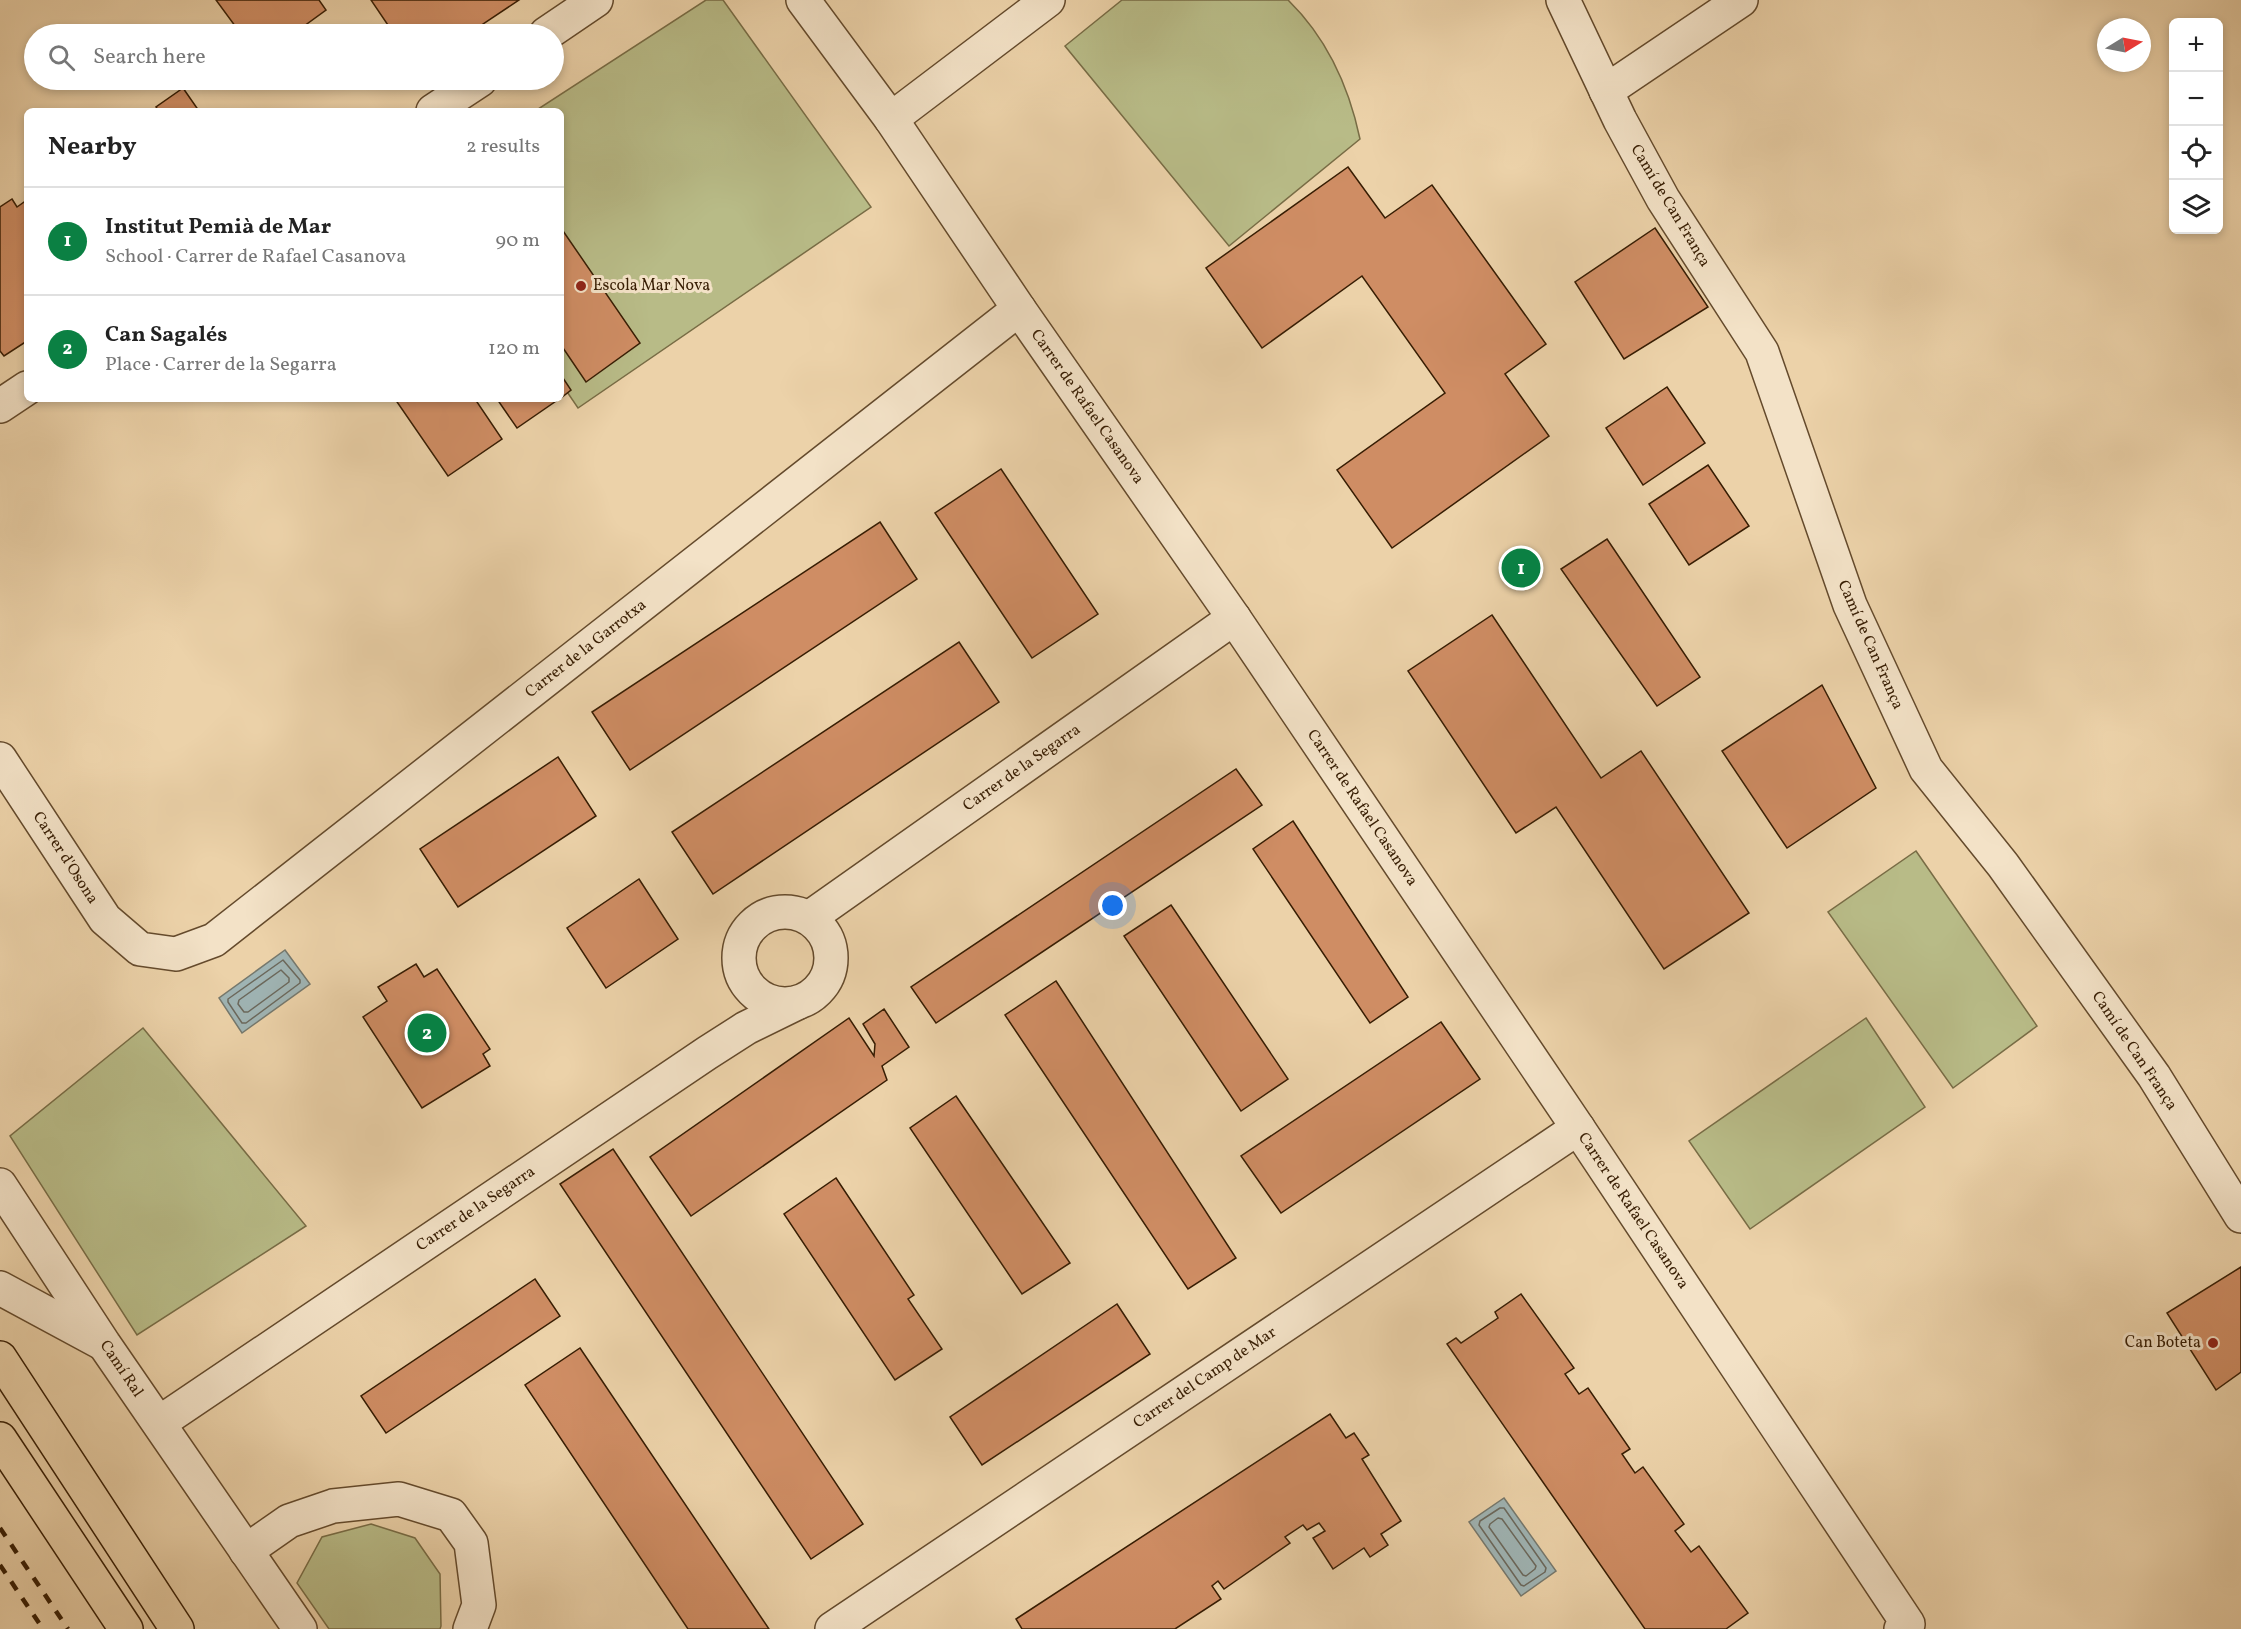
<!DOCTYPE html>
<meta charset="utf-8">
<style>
body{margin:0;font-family:Vollkorn,serif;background:#f2f2f2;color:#222}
.controls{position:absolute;right:18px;top:18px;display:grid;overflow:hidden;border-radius:9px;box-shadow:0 3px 9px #0003}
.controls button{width:54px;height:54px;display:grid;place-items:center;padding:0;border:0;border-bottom:2px solid #e0e0e0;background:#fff;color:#222;font:30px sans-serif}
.compass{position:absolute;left:2097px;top:18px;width:54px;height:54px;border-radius:50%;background:#fff;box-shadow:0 3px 9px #0003;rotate:80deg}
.you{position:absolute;left:1113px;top:906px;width:21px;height:21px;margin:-15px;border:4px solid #fff;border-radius:50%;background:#1a73e8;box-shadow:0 0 0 9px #1a73e833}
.badge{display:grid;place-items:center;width:39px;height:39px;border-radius:50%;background:#0b8043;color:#fff;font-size:20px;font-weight:700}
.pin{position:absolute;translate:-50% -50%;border:3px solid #fff;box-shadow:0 2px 6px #0006}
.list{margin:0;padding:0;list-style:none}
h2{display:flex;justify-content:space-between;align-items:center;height:78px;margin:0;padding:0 24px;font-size:26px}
h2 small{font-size:20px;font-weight:400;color:#767676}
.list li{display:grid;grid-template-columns:39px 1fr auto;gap:18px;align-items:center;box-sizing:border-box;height:108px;padding:0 24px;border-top:2px solid #e0e0e0}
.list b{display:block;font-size:22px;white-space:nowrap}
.list p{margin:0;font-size:20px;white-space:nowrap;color:#767676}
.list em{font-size:20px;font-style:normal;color:#767676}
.icon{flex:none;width:33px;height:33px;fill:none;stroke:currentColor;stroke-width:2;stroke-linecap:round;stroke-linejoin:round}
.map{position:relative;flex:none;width:2241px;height:1629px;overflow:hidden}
.search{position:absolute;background:#fff;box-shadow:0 3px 9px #0003;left:24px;top:24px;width:540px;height:66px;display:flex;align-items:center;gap:15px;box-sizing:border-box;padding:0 21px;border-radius:33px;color:#767676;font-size:22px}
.panel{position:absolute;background:#fff;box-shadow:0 3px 9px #0003;left:24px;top:108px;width:540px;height:294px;border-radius:9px}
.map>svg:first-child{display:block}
.green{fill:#b8bb87;stroke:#786c45;stroke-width:1.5}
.water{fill:#9fb4b4;stroke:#75786d;stroke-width:1.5}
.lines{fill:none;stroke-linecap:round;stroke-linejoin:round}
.shore{stroke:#6b685c;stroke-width:1.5}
.building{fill:#cf8d64;stroke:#371d03;stroke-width:1.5}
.minor-casing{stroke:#644a2c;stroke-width:36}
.major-casing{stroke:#371d03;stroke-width:36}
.minor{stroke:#f3e2c7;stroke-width:33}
.major{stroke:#ecd2a9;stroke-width:33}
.rail{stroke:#371d03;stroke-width:4.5;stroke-dasharray:10 10;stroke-linecap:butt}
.poi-dot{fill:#8f2418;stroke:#f3e2c7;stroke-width:2}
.labels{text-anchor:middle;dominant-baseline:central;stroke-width:6;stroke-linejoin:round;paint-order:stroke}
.street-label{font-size:16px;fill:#371d03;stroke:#f3e2c7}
.poi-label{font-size:16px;fill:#371d03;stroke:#f3e2c7;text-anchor:start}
</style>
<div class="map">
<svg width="2241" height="1629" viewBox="0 0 2241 1629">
<rect width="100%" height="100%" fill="#ecd2a9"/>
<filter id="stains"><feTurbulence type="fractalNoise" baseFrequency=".00333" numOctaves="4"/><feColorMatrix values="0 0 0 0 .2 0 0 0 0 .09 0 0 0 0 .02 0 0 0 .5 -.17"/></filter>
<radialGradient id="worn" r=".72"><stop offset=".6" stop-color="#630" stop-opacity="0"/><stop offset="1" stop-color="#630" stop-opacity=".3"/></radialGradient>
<g class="green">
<path d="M706 0H723L871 207 578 408 561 383V111H535Z"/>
<path d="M1122 0H1288C1326 37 1349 87 1360 139L1229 246 1065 46Z"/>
<path d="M1916 851 2037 1026 1953 1088 1828 912Z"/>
<path d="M1866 1018 1925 1107 1750 1229 1689 1141Z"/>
<path d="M143 1028 306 1226 137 1335 10 1136Z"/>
<path d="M371 1524 415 1538 440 1574 441 1626 440 1629H329L297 1583 322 1537Z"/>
</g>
<g class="water">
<path d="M285 950 310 984 242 1033 219 998Z"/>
<path d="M1504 1498 1556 1571 1521 1596 1469 1522Z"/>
</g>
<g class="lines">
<g class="shore">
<path d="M283 960 300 980V983L246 1023H242L228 1002V999Z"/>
<path d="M281 970 289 978V982L248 1012H244L238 1004 239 1000Z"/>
<path d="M1500 1508H1504L1546 1568 1545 1572 1524 1586 1521 1585 1479 1525 1480 1521Z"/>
<path d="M1498 1518 1502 1519 1536 1566 1535 1569 1526 1576 1523 1575 1489 1527 1490 1524Z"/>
</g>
</g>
<g class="building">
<path d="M216 0H319L326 10 293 34H241Z"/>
<path d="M371 0H519L468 34H394Z"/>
<path d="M183 88 199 111H159L156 107Z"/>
<path d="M1348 167 1385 218 1432 185 1546 344 1505 374 1549 436 1392 548 1337 470 1445 393 1362 276 1262 348 1206 268Z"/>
<path d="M12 199 17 207 27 200V341L4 356 0 351V207Z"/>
<path d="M561 228 640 343 586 382 561 345Z"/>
<path d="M1655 228 1708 307 1624 359 1575 282Z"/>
<path d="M561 375 571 390 561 398Z"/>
<path d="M1667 387 1705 443 1643 485 1606 428Z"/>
<path d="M395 399H475L502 439 448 476Z"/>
<path d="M497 399H559L517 428Z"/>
<path d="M1708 465 1749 526 1689 565 1649 504Z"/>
<path d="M1001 469 1098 614 1032 658 935 513Z"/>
<path d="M880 522 917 579 630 770 592 712Z"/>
<path d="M1607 539 1700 677 1657 706 1561 569Z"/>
<path d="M1492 615 1601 778 1641 751 1749 913 1664 969 1556 807 1516 833 1408 671Z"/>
<path d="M959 642 999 702 713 894 672 832Z"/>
<path d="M1822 685 1876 788 1787 848 1722 751Z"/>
<path d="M558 757 596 816 458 907 420 849Z"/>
<path d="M1236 769 1262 805 936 1023 911 987Z"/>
<path d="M1293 821 1408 997 1370 1023 1253 849Z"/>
<path d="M639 879 678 939 606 988 567 928Z"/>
<path d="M1171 905 1288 1079 1241 1111 1124 936Z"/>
<path d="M416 964 424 977 437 969 490 1049 483 1054 490 1066 422 1108 363 1017 387 1001 378 987Z"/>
<path d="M1056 981 1236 1258 1188 1289 1005 1015Z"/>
<path d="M884 1009 909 1047 882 1066 887 1080 691 1216 650 1157 849 1018 874 1056 875 1044 863 1024Z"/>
<path d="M1441 1022 1480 1079 1281 1213 1241 1156Z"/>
<path d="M956 1096 1070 1263 1022 1294 910 1128Z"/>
<path d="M613 1149 863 1524 811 1559 560 1184Z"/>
<path d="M836 1178 914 1295 908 1299 942 1349 895 1380 784 1214Z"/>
<path d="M2241 1267V1372L2216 1390 2167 1313Z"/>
<path d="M535 1279 560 1316 386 1433 361 1396Z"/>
<path d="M1521 1294 1574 1368 1565 1374 1579 1394 1588 1388 1630 1449 1622 1454 1635 1473 1643 1467 1684 1524 1675 1531 1691 1552 1699 1546 1748 1613 1726 1629H1645L1447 1344 1456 1338 1461 1343 1498 1318 1495 1312Z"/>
<path d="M1117 1304 1150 1354 982 1465 950 1417Z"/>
<path d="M580 1348 769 1629H688L525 1385Z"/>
<path d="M1330 1414 1346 1438 1354 1433 1369 1455 1362 1459 1401 1521 1381 1534 1388 1545 1370 1557 1364 1548 1333 1569 1313 1538 1325 1531 1319 1523 1307 1530 1303 1525 1285 1537 1290 1543 1224 1589 1218 1581 1212 1586 1221 1599 1175 1629H1022L1016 1619Z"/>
</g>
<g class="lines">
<g class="minor-casing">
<g id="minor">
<path d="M803 0 891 119 1019 309 1234 618 1578 1128 1908 1624 1901 1629"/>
<path d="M1563 0 1620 120 1663 199 1762 352 1850 605 1926 769 2003 865 2154 1076 2241 1216"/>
<path d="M546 34 596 0"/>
<path d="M1606 91 1741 0"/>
<path d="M433 111 480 80"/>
<path d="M891 119 1048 0"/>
<path d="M0 406 27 388"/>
<path d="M0 759 105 919 140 949 176 954 214 940 1019 309"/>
<circle cx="785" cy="958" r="46"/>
<path d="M809 918 1234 618"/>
<path d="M0 1185 104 1344 300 1629"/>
<path d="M0 1288 100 1342"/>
<path d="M159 1423 707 1053 746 1028 797 1003"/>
<path d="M246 1551 289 1521 333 1506 399 1499 451 1515 471 1543 479 1605 470 1629"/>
<path d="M832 1629 1578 1128"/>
</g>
</g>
<g class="major-casing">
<g id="major">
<path d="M0 1358 177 1629"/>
<path d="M0 1439 126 1629"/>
</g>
</g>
<use href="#minor" class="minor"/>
<use href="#major" class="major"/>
<g class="rail">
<path d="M0 1528 68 1629"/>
<path d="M0 1565 43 1629"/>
</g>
</g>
<g class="poi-dot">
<circle cx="581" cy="286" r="6"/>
<circle cx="2213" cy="1343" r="6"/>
</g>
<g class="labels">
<g class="street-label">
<text transform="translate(1670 206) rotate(59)">Camí de Can França</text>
<text transform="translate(1087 407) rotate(55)">Carrer de Rafael Casanova</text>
<text transform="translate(1870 645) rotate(66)">Camí de Can França</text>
<text transform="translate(586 649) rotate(-38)">Carrer de la Garrotxa</text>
<text transform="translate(1022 768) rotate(-35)">Carrer de la Segarra</text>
<text transform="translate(1362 808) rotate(56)">Carrer de Rafael Casanova</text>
<text transform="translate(65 858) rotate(57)">Carrer d'Osona</text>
<text transform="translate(2134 1051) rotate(56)">Camí de Can França</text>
<text transform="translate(476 1209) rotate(-34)">Carrer de la Segarra</text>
<text transform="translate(1633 1211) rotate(56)">Carrer de Rafael Casanova</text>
<text transform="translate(121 1369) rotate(56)">Camí Ral</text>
<text transform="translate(1205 1378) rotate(-34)">Carrer del Camp de Mar</text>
</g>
<g class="poi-label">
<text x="593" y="286">Escola Mar Nova</text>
<text x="2201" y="1343" text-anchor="end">Can Boteta</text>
</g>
</g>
<rect width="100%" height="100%" filter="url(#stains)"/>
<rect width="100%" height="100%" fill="url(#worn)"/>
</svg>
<div class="controls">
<button>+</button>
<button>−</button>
<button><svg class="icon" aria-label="locate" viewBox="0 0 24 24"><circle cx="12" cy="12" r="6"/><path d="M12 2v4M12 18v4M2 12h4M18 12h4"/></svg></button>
<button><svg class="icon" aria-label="layers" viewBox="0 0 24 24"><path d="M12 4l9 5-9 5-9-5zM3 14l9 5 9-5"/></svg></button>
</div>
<svg class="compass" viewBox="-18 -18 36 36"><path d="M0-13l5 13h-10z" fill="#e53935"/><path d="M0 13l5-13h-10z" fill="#767676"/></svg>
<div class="you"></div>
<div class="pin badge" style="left:1521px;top:568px">1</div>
<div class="pin badge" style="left:427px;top:1033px">2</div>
<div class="search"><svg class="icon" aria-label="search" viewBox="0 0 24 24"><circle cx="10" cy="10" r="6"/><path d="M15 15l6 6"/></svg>Search here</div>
<section class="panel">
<h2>Nearby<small>2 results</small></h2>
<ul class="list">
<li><span class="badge">1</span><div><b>Institut Pemià de Mar</b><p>School · Carrer de Rafael Casanova</p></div><em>90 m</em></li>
<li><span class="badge">2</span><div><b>Can Sagalés</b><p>Place · Carrer de la Segarra</p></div><em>120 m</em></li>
</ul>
</section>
</div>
